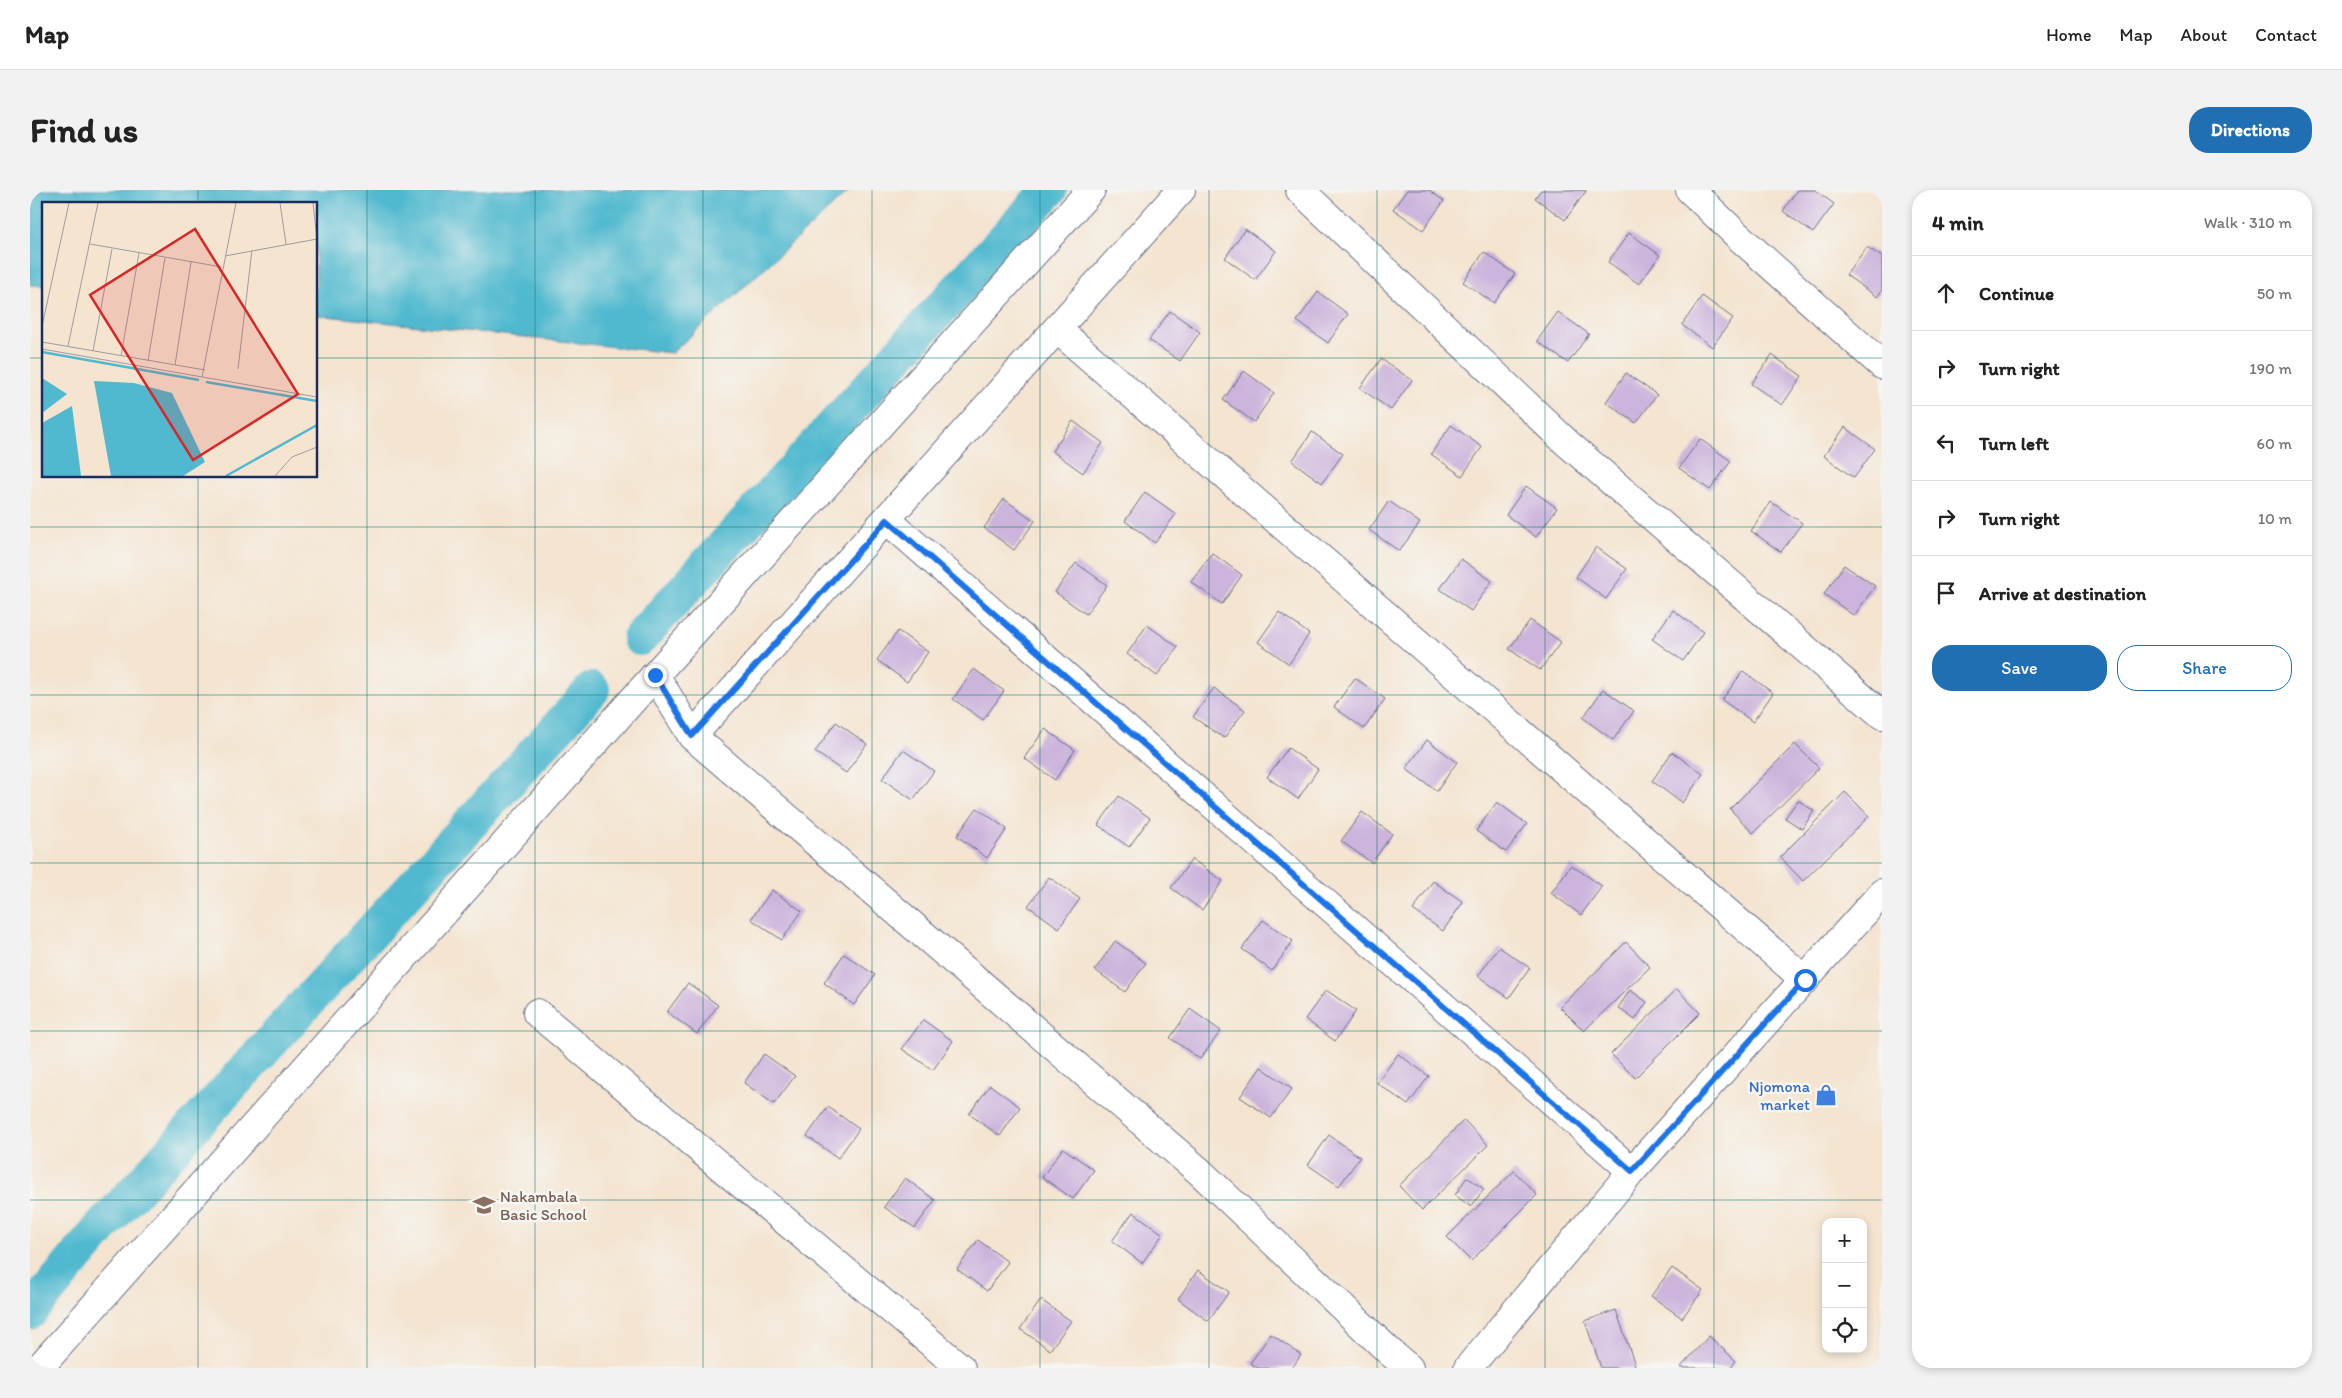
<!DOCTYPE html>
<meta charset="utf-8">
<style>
body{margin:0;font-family:Itim,sans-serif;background:#f2f2f2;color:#222}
.controls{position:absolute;right:15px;bottom:15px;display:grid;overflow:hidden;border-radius:10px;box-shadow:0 2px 8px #0003}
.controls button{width:45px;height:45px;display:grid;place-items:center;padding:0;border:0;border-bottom:1px solid #e0e0e0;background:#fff;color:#222;font:25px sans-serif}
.stop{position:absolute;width:15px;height:15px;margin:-11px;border:4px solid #1a73e8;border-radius:50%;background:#fff}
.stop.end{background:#1a73e8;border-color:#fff;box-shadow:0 1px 5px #0008}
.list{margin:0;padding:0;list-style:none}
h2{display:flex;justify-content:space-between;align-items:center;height:65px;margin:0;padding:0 20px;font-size:21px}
h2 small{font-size:16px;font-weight:400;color:#767676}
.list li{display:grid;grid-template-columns:32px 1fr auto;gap:15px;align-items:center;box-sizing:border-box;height:75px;padding:0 20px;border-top:1px solid #e0e0e0}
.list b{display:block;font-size:19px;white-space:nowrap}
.list em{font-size:16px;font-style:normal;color:#767676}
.actions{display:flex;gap:10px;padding:15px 20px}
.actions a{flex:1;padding:11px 0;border:1px solid #1f6fb2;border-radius:20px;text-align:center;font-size:18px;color:#1f6fb2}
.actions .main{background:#1f6fb2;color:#fff}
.icon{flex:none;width:28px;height:28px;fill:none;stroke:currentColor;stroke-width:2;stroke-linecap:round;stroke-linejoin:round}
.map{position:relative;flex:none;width:1852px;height:1178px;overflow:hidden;border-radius:20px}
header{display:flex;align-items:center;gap:30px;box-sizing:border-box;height:70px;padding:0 25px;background:#fff;border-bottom:1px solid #e0e0e0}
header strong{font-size:24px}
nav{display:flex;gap:28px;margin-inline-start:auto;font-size:18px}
.intro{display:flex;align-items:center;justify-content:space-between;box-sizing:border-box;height:120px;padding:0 30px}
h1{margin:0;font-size:35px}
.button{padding:12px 22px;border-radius:20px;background:#1f6fb2;color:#fff;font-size:18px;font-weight:700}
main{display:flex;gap:30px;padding:0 30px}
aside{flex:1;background:#fff;border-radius:20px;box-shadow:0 2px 8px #0003}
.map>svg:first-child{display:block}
.water{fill:#51b9cf;stroke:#367496}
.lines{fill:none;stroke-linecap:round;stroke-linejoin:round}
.canal{stroke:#51b9cf;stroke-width:36}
.building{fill:#ccb4dc}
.minor-casing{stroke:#676e86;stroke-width:30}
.minor{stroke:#fff;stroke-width:28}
.route{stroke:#1a73e8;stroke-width:6}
.grid{fill:none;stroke:#0f766e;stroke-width:1;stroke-opacity:0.55}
.labels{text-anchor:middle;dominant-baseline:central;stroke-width:5;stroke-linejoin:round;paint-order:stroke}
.shop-label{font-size:16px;fill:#366cbe;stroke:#f6f6f2;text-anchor:end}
.education-label{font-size:16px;fill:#785e54;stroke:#f6f6f2;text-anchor:start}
.inset-river{fill:none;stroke:#51b9cf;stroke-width:2.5}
.inset-road{fill:none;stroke:#9d9ca2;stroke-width:1}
.view{fill:#d62828;fill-opacity:0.15;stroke:#d62828;stroke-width:2.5}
.inset-edge{fill:none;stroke:#1b2f5e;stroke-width:2.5}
</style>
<header>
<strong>Map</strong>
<nav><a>Home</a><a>Map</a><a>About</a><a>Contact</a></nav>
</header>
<div class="intro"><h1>Find us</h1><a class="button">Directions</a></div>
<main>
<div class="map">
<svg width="1852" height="1178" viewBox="0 0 1852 1178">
<rect width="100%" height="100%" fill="#f6f6f2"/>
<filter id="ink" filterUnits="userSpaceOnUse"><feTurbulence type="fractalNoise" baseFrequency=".02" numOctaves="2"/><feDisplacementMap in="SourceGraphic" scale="10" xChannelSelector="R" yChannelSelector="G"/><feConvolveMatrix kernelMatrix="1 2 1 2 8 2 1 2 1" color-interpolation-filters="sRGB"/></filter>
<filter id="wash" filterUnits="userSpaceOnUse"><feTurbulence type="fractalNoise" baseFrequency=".0096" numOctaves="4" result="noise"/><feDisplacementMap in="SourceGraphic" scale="20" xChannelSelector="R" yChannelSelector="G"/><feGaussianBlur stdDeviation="1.12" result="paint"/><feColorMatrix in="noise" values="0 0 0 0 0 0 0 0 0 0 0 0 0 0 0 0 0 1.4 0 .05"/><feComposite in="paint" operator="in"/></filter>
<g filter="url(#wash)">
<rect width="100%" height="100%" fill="#f4e4d0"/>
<path class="water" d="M0 0H820L642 163 286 125V14H14V96L0 95Z"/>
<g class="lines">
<g class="canal">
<path d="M610 448 1019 0"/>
<path d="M0 1122 72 1037 562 500"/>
</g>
</g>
<g id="blocks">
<g class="building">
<path d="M1377 0H1399L1414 11 1393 40 1363 19Z"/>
<path d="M1511 0H1555L1556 1 1535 30 1505 8Z"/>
<path d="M1767 0H1785L1804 14 1783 43 1753 21Z"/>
<path d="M1215 39 1246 61 1225 90 1195 68Z"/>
<path d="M1599 43 1630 65 1609 94 1578 72Z"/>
<path d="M1837 57 1852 67V100L1847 107 1816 85Z"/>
<path d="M1454 62 1485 84 1464 113 1433 92Z"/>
<path d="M1288 102 1318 124 1298 153 1267 131Z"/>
<path d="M1672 106 1703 128 1682 157 1652 135Z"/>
<path d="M1140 121 1170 142 1150 171 1119 150Z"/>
<path d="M1528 122 1559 144 1538 173 1507 151Z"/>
<path d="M1742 165 1772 186 1752 215 1721 194Z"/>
<path d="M1351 169 1382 190 1361 220 1330 198Z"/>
<path d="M1214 181 1244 203 1224 232 1193 210Z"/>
<path d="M1596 183 1627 205 1606 233 1576 212Z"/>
<path d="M1043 231 1073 253 1053 283 1022 261Z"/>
<path d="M1421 235 1452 257 1432 286 1401 264Z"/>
<path d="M1815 237 1845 259 1824 288 1794 266Z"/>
<path d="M1282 242 1313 264 1292 293 1262 271Z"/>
<path d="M1670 249 1701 271 1680 300 1649 278Z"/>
<path d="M1496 296 1527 318 1506 347 1476 325Z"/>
<path d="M1115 302 1146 324 1125 353 1095 331Z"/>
<path d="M974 309 1005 331 984 360 954 338Z"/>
<path d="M1359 311 1390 333 1369 361 1339 340Z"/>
<path d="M1741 312 1772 333 1751 362 1721 341Z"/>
<path d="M1566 357 1597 379 1576 409 1546 387Z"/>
<path d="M1182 363 1212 385 1192 414 1161 392Z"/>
<path d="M1431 369 1462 391 1441 421 1410 399Z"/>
<path d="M1046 373 1077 395 1056 424 1025 402Z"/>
<path d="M1814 375 1845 396 1824 426 1794 404Z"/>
<path d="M1643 420 1673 442 1653 471 1622 449Z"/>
<path d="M1249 422 1279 444 1259 474 1228 452Z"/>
<path d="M1500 430 1531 452 1510 480 1479 459Z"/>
<path d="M1117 435 1148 457 1127 486 1097 464Z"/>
<path d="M868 441 898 462 877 492 847 470Z"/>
<path d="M944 479 974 501 953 530 923 509Z"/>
<path d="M1713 481 1743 503 1723 532 1692 510Z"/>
<path d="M1325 488 1355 509 1334 539 1304 517Z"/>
<path d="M1184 498 1215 520 1194 548 1163 527Z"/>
<path d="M1573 499 1604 521 1583 550 1553 528Z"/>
<path d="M806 532 837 554 816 583 785 562Z"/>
<path d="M1015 539 1045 560 1025 590 994 568Z"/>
<path d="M1397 550 1427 572 1407 601 1376 579Z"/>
<path d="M1765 554 1789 578 1723 643 1700 619Z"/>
<path d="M1258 558 1288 579 1268 609 1237 587Z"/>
<path d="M873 560 904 581 883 610 852 589Z"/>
<path d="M1642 562 1673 584 1652 613 1622 591Z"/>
<path d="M1815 602 1839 626 1773 691 1750 667Z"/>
<path d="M1089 606 1120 628 1099 657 1068 635Z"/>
<path d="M1768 610 1784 621 1772 639 1755 628Z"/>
<path d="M1467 612 1497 634 1476 662 1446 641Z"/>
<path d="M947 618 977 639 957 668 927 646Z"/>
<path d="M1332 622 1362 644 1342 673 1311 651Z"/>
<path d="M1162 669 1193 691 1172 720 1141 698Z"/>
<path d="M1541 675 1572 696 1551 725 1521 703Z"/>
<path d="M1019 687 1050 709 1029 738 998 716Z"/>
<path d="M1403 691 1433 712 1413 741 1383 720Z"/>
<path d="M742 700 772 721 752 750 721 729Z"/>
<path d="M1233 730 1263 751 1242 781 1212 759Z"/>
<path d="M1085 751 1116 773 1095 802 1065 780Z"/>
<path d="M1596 752 1620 777 1554 841 1530 817Z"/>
<path d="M1469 757 1500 778 1479 808 1448 786Z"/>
<path d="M814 764 845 785 824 815 794 793Z"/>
<path d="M658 793 688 815 667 844 637 822Z"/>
<path d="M1647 799 1670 823 1605 888 1581 864Z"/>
<path d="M1296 800 1326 821 1305 851 1275 829Z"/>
<path d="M1600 800 1617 812 1605 830 1588 818Z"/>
<path d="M1160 819 1191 841 1170 869 1140 848Z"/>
<path d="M893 830 923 851 903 880 872 859Z"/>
<path d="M734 864 765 886 744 914 714 893Z"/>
<path d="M1368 864 1399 886 1378 915 1347 893Z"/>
<path d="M1231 877 1262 899 1241 928 1210 907Z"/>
<path d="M960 895 990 917 970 946 939 924Z"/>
<path d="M798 917 829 939 808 968 777 946Z"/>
<path d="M1434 930 1458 955 1392 1020 1369 996Z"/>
<path d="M1299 945 1330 967 1309 996 1278 975Z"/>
<path d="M1033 958 1064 980 1043 1009 1012 987Z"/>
<path d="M1484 981 1507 1005 1441 1071 1417 1047Z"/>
<path d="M1437 987 1454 999 1441 1017 1425 1005Z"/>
<path d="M875 988 905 1010 885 1038 854 1017Z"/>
<path d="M1103 1022 1133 1044 1112 1073 1082 1051Z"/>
<path d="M948 1050 978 1072 957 1101 927 1079Z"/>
<path d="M1642 1078 1673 1100 1652 1128 1621 1106Z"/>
<path d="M1168 1080 1199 1102 1178 1131 1148 1109Z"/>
<path d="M1011 1110 1041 1131 1020 1160 990 1139Z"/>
<path d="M1586 1120 1606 1178H1571L1555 1131Z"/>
<path d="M1241 1144 1271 1165 1262 1178H1228L1220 1173Z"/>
<path d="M1679 1146 1706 1171 1700 1178H1650Z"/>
</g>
</g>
</g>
<g filter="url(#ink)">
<use href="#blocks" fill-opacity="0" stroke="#676e86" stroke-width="1"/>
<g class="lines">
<g class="minor-casing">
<g id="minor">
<path d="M1270 0 1537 253 1852 525"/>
<path d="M1660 0 1709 47 1852 175"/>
<path d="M1027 139 1775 790"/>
<path d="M857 330 1602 981"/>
<path d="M625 485 662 546 1169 981 1362 1164 1379 1178"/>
<path d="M662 546 1151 0"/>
<path d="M507 823 931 1178"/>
<path d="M9 1178 625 485 1061 0"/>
<path d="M1438 1178 1602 981 1852 703"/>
</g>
</g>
<use href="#minor" class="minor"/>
</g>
</g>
<g class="lines" filter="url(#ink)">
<path class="route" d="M625 485 662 546 857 330 1602 981 1775 790"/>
</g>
<path class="grid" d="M168 0V14M337 0V1178M505 0V1178M673 0V1178M842 0V1178M1010 0V1178M1179 0V1178M1347 0V1178M1515 0V1178M1684 0V1178M0 168H14M286 168H1852M168 286V1178M0 337H1852M0 505H1852M0 673H1852M0 841H1852M0 1010H1852"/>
<defs>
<g id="shop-bare" transform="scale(1.725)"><path d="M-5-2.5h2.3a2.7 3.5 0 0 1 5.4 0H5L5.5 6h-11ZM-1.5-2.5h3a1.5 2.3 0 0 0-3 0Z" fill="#3f7fe0" stroke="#f6f6f2" stroke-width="2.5" paint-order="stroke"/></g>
<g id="school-bare" transform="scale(1.725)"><path d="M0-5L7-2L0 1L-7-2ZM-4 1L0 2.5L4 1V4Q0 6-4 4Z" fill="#8d6e63" stroke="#f6f6f2" stroke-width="2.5" paint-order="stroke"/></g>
</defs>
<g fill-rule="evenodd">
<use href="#shop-bare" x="1796" y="905"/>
<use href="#school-bare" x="454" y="1015"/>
</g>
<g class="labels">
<g class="shop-label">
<text x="1780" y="896">Njomona<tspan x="1780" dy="18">market</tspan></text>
</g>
<g class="education-label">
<text x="470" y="1006">Nakambala<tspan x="470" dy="18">Basic School</tspan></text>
</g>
</g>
<g transform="translate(12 12)">
<rect width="275" height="275" fill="#f4e4d0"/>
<path d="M0 176 25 192 0 211ZM52 179 92 181 130 191 163 260 141 274H69ZM30 204 39 274H0V221Z" fill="#51b9cf"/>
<path class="inset-river" d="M0 150 157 178M164 180 275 199M184 274 275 223"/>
<path class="inset-road" d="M238 1 244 42M271 1 275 37M48 42 180 65M183 54 275 37M0 124 27 1M0 140 163 168M26 144 56 1M0 147 275 195M51 149 70 47M79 154 97 51M106 159 123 56M133 163 149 60M196 167 210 48M160 175 194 1M233 274 250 255 275 245"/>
<path class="view" d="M153 27 256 192 151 258 48 93Z"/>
<rect width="275" height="275" class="inset-edge"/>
</g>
</svg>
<div class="controls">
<button>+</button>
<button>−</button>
<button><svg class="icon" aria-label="locate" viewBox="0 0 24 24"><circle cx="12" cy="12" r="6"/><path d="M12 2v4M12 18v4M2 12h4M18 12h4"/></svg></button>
</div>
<div class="stop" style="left:1775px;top:790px"></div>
<div class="stop end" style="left:625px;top:485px"></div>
</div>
<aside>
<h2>4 min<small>Walk · 310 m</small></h2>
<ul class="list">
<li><svg class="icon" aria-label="ahead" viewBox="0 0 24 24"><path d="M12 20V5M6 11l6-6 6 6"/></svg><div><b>Continue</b></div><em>50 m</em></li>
<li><svg class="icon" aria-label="right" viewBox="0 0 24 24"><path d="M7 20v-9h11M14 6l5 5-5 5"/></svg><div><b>Turn right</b></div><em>190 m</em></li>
<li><svg class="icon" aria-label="left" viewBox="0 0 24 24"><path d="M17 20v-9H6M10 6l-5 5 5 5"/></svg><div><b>Turn left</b></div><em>60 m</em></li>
<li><svg class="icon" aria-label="right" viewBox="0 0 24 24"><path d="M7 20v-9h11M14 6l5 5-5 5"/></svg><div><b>Turn right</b></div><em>10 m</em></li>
<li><svg class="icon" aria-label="arrive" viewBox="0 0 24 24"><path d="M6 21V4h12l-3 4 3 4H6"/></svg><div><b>Arrive at destination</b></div></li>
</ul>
<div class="actions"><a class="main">Save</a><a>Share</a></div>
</aside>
</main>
